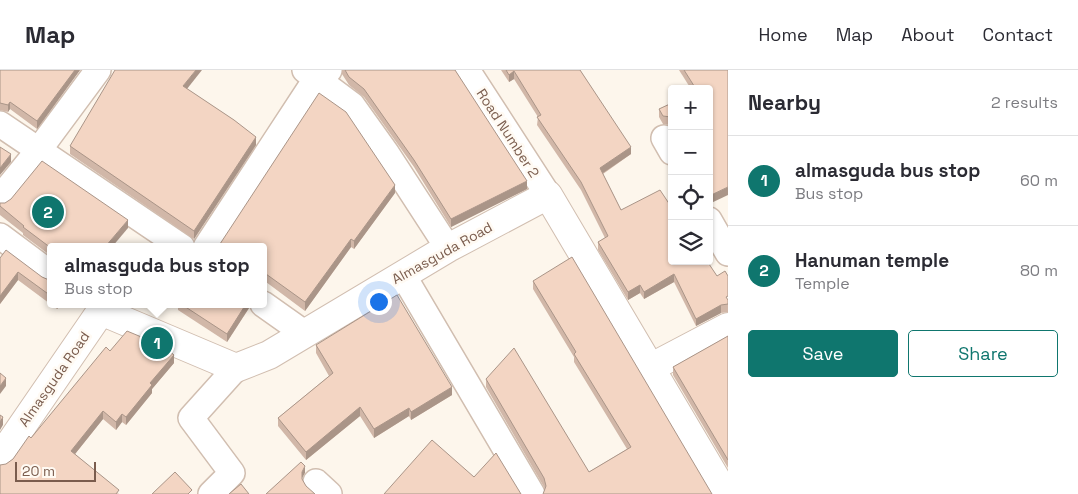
<!DOCTYPE html>
<meta charset="utf-8">
<style>
body{margin:0;font-family:"Space Grotesk",sans-serif;background:#f7f7f7;color:#2b2b33}
.controls{position:absolute;right:15px;top:15px;display:grid;overflow:hidden;border-radius:5px;box-shadow:0 1px 4px #0004}
.controls button{width:45px;height:45px;display:grid;place-items:center;padding:0;border:0;border-bottom:1px solid #e1e1e2;background:#fff;color:#2b2b33;font:25px sans-serif}
.scale{position:absolute;left:15px;bottom:12px;width:81px;box-sizing:border-box;padding-left:5px;border:2px solid #7a5c4d;border-top:0;font-size:14px;line-height:18px;white-space:nowrap;color:#7a5c4d;-webkit-text-stroke:4px #fffaf3;paint-order:stroke}
.you{position:absolute;left:378px;top:231px;width:18px;height:18px;margin:-12px;border:4px solid #fff;border-radius:50%;background:#1a73e8;box-shadow:0 0 0 8px #1a73e833}
.badge{display:grid;place-items:center;width:32px;height:32px;border-radius:50%;background:#0f766e;color:#fff;font-size:16px;font-weight:700}
.pin{position:absolute;translate:-50% -50%;border:2px solid #fff;box-shadow:0 1px 5px #0006}
.popup{position:absolute;left:47px;top:173px;width:220px;height:65px;box-sizing:border-box;display:grid;place-content:center;border-radius:5px;background:#fff;filter:drop-shadow(0 1px 4px #0005);font-size:16px;white-space:nowrap;color:#7c7c81}
.popup b{font-size:19px;color:#2b2b33}
.popup::after{content:'';position:absolute;left:50%;top:100%;margin-left:-10px;border:10px solid transparent;border-top-color:#fff}
.list{margin:0;padding:0;list-style:none}
h2{display:flex;justify-content:space-between;align-items:center;height:65px;margin:0;padding:0 20px;font-size:21px}
h2 small{font-size:16px;font-weight:400;color:#7c7c81}
.list li{display:grid;grid-template-columns:32px 1fr auto;gap:15px;align-items:center;box-sizing:border-box;height:90px;padding:0 20px;border-top:1px solid #e1e1e2}
.list b{display:block;font-size:19px;white-space:nowrap}
.list p{margin:0;font-size:16px;white-space:nowrap;color:#7c7c81}
.list em{font-size:16px;font-style:normal;color:#7c7c81}
.actions{display:flex;gap:10px;padding:15px 20px}
.actions a{flex:1;padding:11px 0;border:1px solid #0f766e;border-radius:5px;text-align:center;font-size:18px;color:#0f766e}
.actions .main{background:#0f766e;color:#fff}
.icon{flex:none;width:28px;height:28px;fill:none;stroke:currentColor;stroke-width:2;stroke-linecap:round;stroke-linejoin:round}
.map{position:relative;flex:none;width:728px;height:424px;overflow:hidden}
header{display:flex;align-items:center;gap:30px;box-sizing:border-box;height:70px;padding:0 25px;background:#fff;border-bottom:1px solid #e1e1e2}
header strong{font-size:24px}
nav{display:flex;gap:28px;margin-inline-start:auto;font-size:18px}
main{display:flex}
aside{flex:1;background:#fff}
.map>svg:first-child{display:block}
.lines{fill:none;stroke-linecap:round;stroke-linejoin:round}
.minor-casing{stroke:#d1beb0;stroke-width:28}
.tertiary-casing{stroke:#d1beb0;stroke-width:30}
.minor{stroke:#fff;stroke-width:25}
.tertiary{stroke:#fff;stroke-width:28}
.wall{fill:#d1b7a8}
.shaded-wall{fill:#aa9588}
.building{fill:#f3d5c3;stroke:#aa9588}
.labels{text-anchor:middle;dominant-baseline:central;stroke-width:5;stroke-linejoin:round;paint-order:stroke}
.street-label{font-size:14px;fill:#7a5c4d;stroke:#fffaf3}
</style>
<header>
<strong>Map</strong>
<nav><a>Home</a><a>Map</a><a>About</a><a>Contact</a></nav>
</header>
<main>
<div class="map">
<svg width="728" height="424" viewBox="0 0 728 424">
<rect width="100%" height="100%" fill="#fdf6ec"/>
<g class="lines">
<g class="minor-casing">
<g id="minor">
<path d="M305 0 352 35 387 84 448 178"/>
<path d="M467 0 548 125"/>
<path d="M0 54 182 177"/>
<path d="M664 68 672 82"/>
<path d="M0 128 38 81 98 0"/>
<path d="M709 150 728 183"/>
<path d="M0 166 51 204"/>
<path d="M206 177 316 9 329 0"/>
<path d="M403 205 532 424"/>
<path d="M263 234 304 263"/>
<path d="M316 412 329 424"/>
<path d="M211 424 232 403 191 348 236 298"/>
</g>
</g>
<g class="tertiary-casing">
<g id="tertiary">
<path d="M650 298 728 257"/>
<path d="M0 388 101 241 236 298 269 285 448 178 548 125 725 424"/>
</g>
</g>
<use href="#minor" class="minor"/>
<use href="#tertiary" class="tertiary"/>
</g>
<g class="wall">
<path d="M0 0H80L37 59 10 39 8 42 0 40Z"/>
<path d="M342 0H455L527 119 451 157 414 97 364 27 349 15 342 4Z"/>
<path d="M501 0H580L631 84 603 104 621 140 728 234V242L721 243 696 256 674 212 644 229 640 223 628 230 598 180V172L605 168 581 120 537 55 538 47 514 9 509 12Z"/>
<path d="M679 0H728L709 19H691Z"/>
<path d="M187 19 256 75 194 169 70 84V76Z"/>
<path d="M672 33V56L671 55 663 54 659 47V39Z"/>
<path d="M395 123 354 179 351 177 305 241 266 212 263 177Z"/>
<path d="M0 133 128 158 51 177V186L23 165V163L0 145Z"/>
<path d="M0 188 42 207 49 210H51V234H61L57 239 18 210 0 234Z"/>
<path d="M533 211 712 424 544 423 545 420 544 417 486 317V309L589 402 627 379 574 292V287L533 219Z"/>
<path d="M178 234H249V238L227 272 178 240Z"/>
<path d="M728 266V398L673 305V297Z"/>
<path d="M316 275 452 325 411 350 409 346 374 368 360 346 306 390 278 356V348L329 306 316 283Z"/>
<path d="M110 281 174 293 152 319V323L126 355 122 352 116 360 103 349 75 384 119 424 6 394 13 389 31 368Z"/>
</g>
<g class="shaded-wall">
<path d="M75 0H80L37 59V51Z"/>
<path d="M196 0H202L183 24V16Z"/>
<path d="M514 1V9L509 12V5Z"/>
<path d="M10 32V39L8 42V35Z"/>
<path d="M256 67V75L194 169V161Z"/>
<path d="M631 77V84L600 105V98Z"/>
<path d="M11 84V92L0 105V98Z"/>
<path d="M527 111V119L451 157V149Z"/>
<path d="M395 115V123L354 179V171Z"/>
<path d="M728 117V125L709 134V126Z"/>
<path d="M128 150V158L112 177H105Z"/>
<path d="M351 169V177L305 241V232Z"/>
<path d="M18 202V210L0 234V226Z"/>
<path d="M266 204V212L263 216V208Z"/>
<path d="M674 204V212L644 229V222Z"/>
<path d="M640 215V223L628 230V222Z"/>
<path d="M57 234H61L57 239Z"/>
<path d="M246 234H249V238L227 272V264Z"/>
<path d="M721 235V243L696 256V249Z"/>
<path d="M174 285V293L152 319V323L126 355V347L150 313Z"/>
<path d="M6 308V316L0 324V316Z"/>
<path d="M452 317V325L411 350V342Z"/>
<path d="M360 337V346L306 390V382Z"/>
<path d="M409 338V346L374 368V359Z"/>
<path d="M103 341V349L71 389V381Z"/>
<path d="M122 344V352L116 360V352Z"/>
<path d="M3 347V355L0 360V352Z"/>
<path d="M305 396V403L302 408V402Z"/>
</g>
<g class="building">
<path d="M0 0H75L37 51 10 32 8 35 0 33Z"/>
<path d="M115 0H196L183 16 234 50 256 67 194 161 70 76Z"/>
<path d="M345 0H455L527 111 451 149 414 90 364 19 349 7Z"/>
<path d="M506 0H580L631 77 600 98 621 140 660 120 672 138V191H707L717 206 725 201 728 206V226L726 227 728 230V234L721 235 696 249 674 204 644 222 640 215 628 222 598 172 608 166 581 112 537 47 541 45 514 1 509 5Z"/>
<path d="M684 0H728V117L709 126V19H696Z"/>
<path d="M319 23 346 42 395 115 354 171 351 169 305 232 266 204 263 208V177H218Z"/>
<path d="M672 33V48L671 47 663 46 659 39Z"/>
<path d="M0 77 11 84 0 98Z"/>
<path d="M42 91 128 150 105 177H51V178L23 157 24 156 0 136V133H5L11 129Z"/>
<path d="M6 180 42 207 49 210H51V226L18 202 0 226V188Z"/>
<path d="M572 187 712 424H543L546 416 544 408 486 309 514 278 589 402 631 377 574 284 576 282 533 211Z"/>
<path d="M397 225 452 317 411 342 409 338 374 359 360 337 306 382 278 348 333 303 316 275Z"/>
<path d="M181 234H246L227 264Z"/>
<path d="M127 261 163 276 174 285 150 313 152 315 126 347 122 344 116 352 103 341 71 381 119 420 116 424H0V395L6 394 13 389 29 366 31 368 106 277 110 281Z"/>
<path d="M728 266V390L673 297Z"/>
<path d="M0 303 6 308 0 316Z"/>
<path d="M0 345 3 347 0 352Z"/>
<path d="M432 370 474 407 496 383 521 424H384Z"/>
<path d="M301 392 305 396 302 402V409L306 416 315 424H266Z"/>
<path d="M175 402 192 420 188 424H152Z"/>
<path d="M241 414 249 424H229Z"/>
</g>
<g class="labels">
<g class="street-label">
<text transform="translate(508 63) rotate(57)">Road Number 2</text>
<text transform="translate(442 183) rotate(-29)">Almasguda Road</text>
<text transform="translate(54 309) rotate(-55)">Almasguda Road</text>
</g>
</g>
</svg>
<div class="controls">
<button>+</button>
<button>−</button>
<button><svg class="icon" aria-label="locate" viewBox="0 0 24 24"><circle cx="12" cy="12" r="6"/><path d="M12 2v4M12 18v4M2 12h4M18 12h4"/></svg></button>
<button><svg class="icon" aria-label="layers" viewBox="0 0 24 24"><path d="M12 4l9 5-9 5-9-5zM3 14l9 5 9-5"/></svg></button>
</div>
<div class="scale">20 m</div>
<div class="you"></div>
<div class="pin badge" style="left:157px;top:273px">1</div>
<div class="popup"><b>almasguda bus stop</b>Bus stop</div>
<div class="pin badge" style="left:48px;top:142px">2</div>
</div>
<aside>
<h2>Nearby<small>2 results</small></h2>
<ul class="list">
<li><span class="badge">1</span><div><b>almasguda bus stop</b><p>Bus stop</p></div><em>60 m</em></li>
<li><span class="badge">2</span><div><b>Hanuman temple</b><p>Temple</p></div><em>80 m</em></li>
</ul>
<div class="actions"><a class="main">Save</a><a>Share</a></div>
</aside>
</main>
